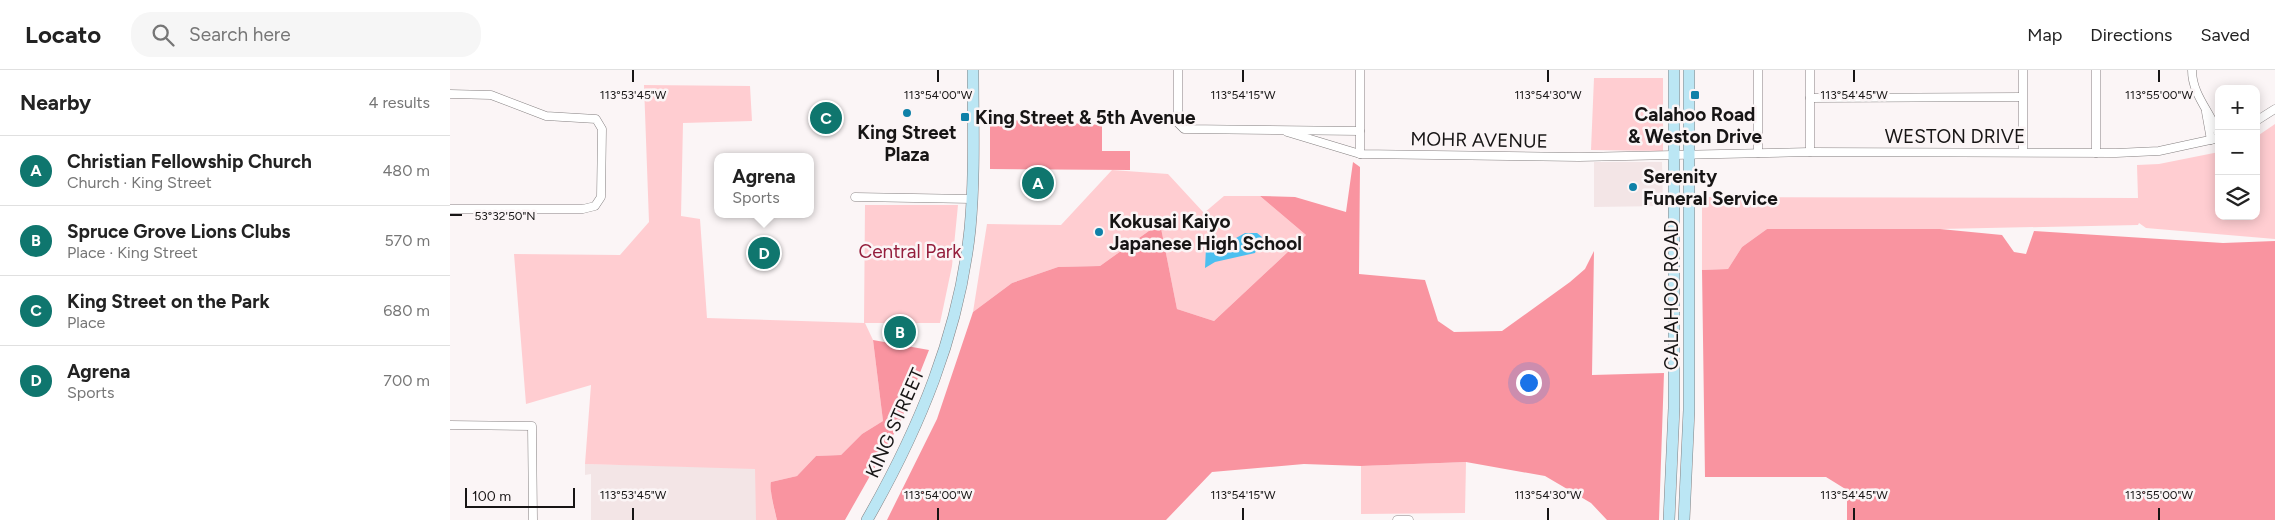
<!DOCTYPE html>
<meta charset="utf-8">
<style>
body{margin:0;font-family:Figtree,sans-serif;background:#f6f6f6;color:#222}
.controls{position:absolute;right:15px;top:15px;display:grid;overflow:hidden;border-radius:10px;box-shadow:0 2px 12px #0003}
.controls button{width:45px;height:45px;display:grid;place-items:center;padding:0;border:0;border-bottom:1px solid #e0e0e0;background:#fff;color:#222;font:25px sans-serif}
.scale{position:absolute;left:15px;bottom:12px;width:110px;box-sizing:border-box;padding-left:5px;border:2px solid #171515;border-top:0;font-size:14px;line-height:18px;white-space:nowrap;color:#171515;-webkit-text-stroke:4px #fbf5f6;paint-order:stroke}
.you{position:absolute;left:1078px;top:312px;width:18px;height:18px;margin:-12px;border:4px solid #fff;border-radius:50%;background:#1a73e8;box-shadow:0 0 0 8px #1a73e833}
.badge{display:grid;place-items:center;width:32px;height:32px;border-radius:50%;background:#0f766e;color:#fff;font-size:16px;font-weight:700}
.pin{position:absolute;translate:-50% -50%;border:2px solid #fff;box-shadow:0 1px 5px #0006}
.popup{position:absolute;left:264px;top:83px;width:100px;height:65px;box-sizing:border-box;display:grid;place-content:center;border-radius:10px;background:#fff;filter:drop-shadow(0 1px 4px #0005);font-size:16px;white-space:nowrap;color:#767676}
.popup b{font-size:19px;color:#222}
.popup::after{content:'';position:absolute;left:50%;top:100%;margin-left:-10px;border:10px solid transparent;border-top-color:#fff}
.list{margin:0;padding:0;list-style:none}
h2{display:flex;justify-content:space-between;align-items:center;height:65px;margin:0;padding:0 20px;font-size:21px}
h2 small{font-size:16px;font-weight:400;color:#767676}
.list li{display:grid;grid-template-columns:32px 1fr auto;gap:15px;align-items:center;box-sizing:border-box;height:70px;padding:0 20px;border-top:1px solid #e0e0e0}
.list b{display:block;font-size:19px;white-space:nowrap}
.list p{margin:0;font-size:16px;white-space:nowrap;color:#767676}
.list em{font-size:16px;font-style:normal;color:#767676}
.icon{flex:none;width:28px;height:28px;fill:none;stroke:currentColor;stroke-width:2;stroke-linecap:round;stroke-linejoin:round}
.map{position:relative;flex:none;width:1825px;height:450px;overflow:hidden}
header{display:flex;align-items:center;gap:30px;box-sizing:border-box;height:70px;padding:0 25px;background:#fff;border-bottom:1px solid #e0e0e0}
header strong{font-size:24px}
nav{display:flex;gap:28px;margin-inline-start:auto;font-size:18px}
.search{width:350px;height:45px;background:#f6f6f6;display:flex;align-items:center;gap:12px;box-sizing:border-box;padding:0 18px;border-radius:20px;color:#767676;font-size:19px}
main{display:flex}
aside{flex:1;background:#fff}
.map>svg:first-child{display:block}
.built{fill:#f3e5e6}
.green{fill:#ffcdd1}
.forest{fill:#f994a0}
.water{fill:#4cbfef}
.lines{fill:none;stroke-linecap:round;stroke-linejoin:round}
.street-casing{stroke:#858081;stroke-width:9}
.secondary-casing{stroke:#858081;stroke-width:12}
.street{stroke:#fff;stroke-width:8}
.secondary{stroke:#bbe6f4;stroke-width:11}
.ticks{fill:none;stroke:#171515;stroke-width:2}
.poi-dot{fill:#0f81a8;stroke:#fbf5f6;stroke-width:2}
.labels{text-anchor:middle;dominant-baseline:central;stroke-width:5;stroke-linejoin:round;paint-order:stroke}
.poi-label{font-size:19px;font-weight:bold;fill:#171515;stroke:#fbf5f6;text-anchor:start}
.street-label{font-size:19px;fill:#171515;stroke:#fbf5f6}
.park-label{font-size:19px;fill:#941e3c;stroke:#fbf5f6}
.ticks-label{font-size:12px;text-anchor:middle;fill:#171515;stroke:#fbf5f6;stroke-width:5;stroke-linejoin:round;paint-order:stroke}
</style>
<header>
<strong>Locato</strong>
<div class="search"><svg class="icon" aria-label="search" viewBox="0 0 24 24"><circle cx="10" cy="10" r="6"/><path d="M15 15l6 6"/></svg>Search here</div>
<nav><a>Map</a><a>Directions</a><a>Saved</a></nav>
</header>
<main>
<aside>
<h2>Nearby<small>4 results</small></h2>
<ul class="list">
<li><span class="badge">A</span><div><b>Christian Fellowship Church</b><p>Church · King Street</p></div><em>480 m</em></li>
<li><span class="badge">B</span><div><b>Spruce Grove Lions Clubs</b><p>Place · King Street</p></div><em>570 m</em></li>
<li><span class="badge">C</span><div><b>King Street on the Park</b><p>Place</p></div><em>680 m</em></li>
<li><span class="badge">D</span><div><b>Agrena</b><p>Sports</p></div><em>700 m</em></li>
</ul>
</aside>
<div class="map">
<svg width="1825" height="450" viewBox="0 0 1825 450">
<rect width="100%" height="100%" fill="#fbf5f6"/>
<g class="built">
<path d="M1144 92H1212L1213 136 1144 137Z"/>
<path d="M135 394 306 398V450H141V404L135 405Z"/>
</g>
<g class="green">
<path d="M1144 8H1213V81L1141 80Z"/>
<path d="M194 15 300 16 302 51 233 53 231 146 250 149 257 248 414 253 415 135H508L502 196 490 253H415L423 270 433 351 412 364 391 385 366 386 347 406 321 412C320 423 324 439 327 450H306L305 399 135 394 141 315 76 334 64 184 170 185 199 152Z"/>
<path d="M1825 54V169L1696 158 1689 153 1688 155 1490 159H1317L1292 177 1278 199 1252 200V127L1688 128 1687 95 1709 94 1769 82V146H1806V67Z"/>
<path d="M662 100 718 104 754 143 774 126H810L856 165 764 251 727 239 710 153 650 196 608 197 562 213 523 242 537 154 611 155Z"/>
<path d="M1016 392 1015 443 911 444V396Z"/>
</g>
<g class="forest">
<path d="M540 50 588 51 652 55V81H680V100L540 99Z"/>
<path d="M903 92 910 97 909 204 975 210 988 251 1004 262 1052 261 1120 212 1135 199 1144 181 1142 305 1214 303 1209 450H1157L1141 433 1095 406 1016 392 911 396 854 394 762 402 716 450H437L487 349 523 242 562 213 608 197 650 196 710 153 727 239 764 251 856 165 810 126 845 127 896 142Z"/>
<path d="M1317 159H1490L1552 165 1564 182 1576 184 1584 161 1773 173 1825 171V450H1397V420L1376 407H1255L1252 200 1278 199 1292 177Z"/>
<path d="M423 270 479 280 450 353 395 450H327C325 442 319 418 321 412L347 406 366 386 391 385 412 364 433 351Z"/>
</g>
<path class="water" d="M795 163H807L812 167 805 183 765 192 755 198 756 178 777 173Z"/>
<g class="lines">
<g class="street-casing">
<g id="street">
<path d="M728 0V53L734 59 910 61"/>
<path d="M1308 0V83"/>
<path d="M1360 0V82"/>
<path d="M1646 0V83"/>
<path d="M1742 0C1742 26 1762 43 1769 66"/>
<path d="M0 24 41 25 96 46 146 49 152 59 151 127 145 136 133 139H0"/>
<path d="M1360 28 1572 27"/>
<path d="M1756 42 1761 70"/>
<path d="M1806 51 1825 39"/>
<path d="M837 62 910 84 1129 87 1360 82 1666 83 1709 81 1769 68"/>
<path d="M1573 82V0"/>
<path d="M910 84V0"/>
<path d="M405 127 522 129"/>
<path d="M0 355 82 356 83 450"/>
<path d="M947 450H959"/>
</g>
</g>
<g class="secondary-casing">
<g id="secondary">
<path d="M417 450C469 359 509 264 520 159 525 106 523 53 523 0"/>
<path d="M1219 450 1224 338V0"/>
<path d="M1234 450 1239 340V0"/>
</g>
</g>
<use href="#street" class="street"/>
<use href="#secondary" class="secondary"/>
</g>
<path class="ticks" d="M183 0V12M488 0V12M793 0V12M1098 0V12M1404 0V12M1709 0V12M0 145H12M183 438V450M488 438V450M793 438V450M1098 438V450M1404 438V450M1709 438V450"/>
<g class="poi-dot">
<rect x="1240" y="20" width="10" height="10" rx="2.5"/>
<circle cx="457" cy="43" r="5"/>
<rect x="510" y="42" width="10" height="10" rx="2.5"/>
<circle cx="1183" cy="117" r="5"/>
<circle cx="649" cy="162" r="5"/>
</g>
<g class="labels">
<g class="poi-label">
<text x="1245" y="44" text-anchor="middle">Calahoo Road<tspan x="1245" dy="22">&amp; Weston Drive</tspan></text>
<text x="525" y="47">King Street &amp; 5th Avenue</text>
<text x="457" y="62" text-anchor="middle">King Street<tspan x="457" dy="22">Plaza</tspan></text>
<text x="1193" y="106">Serenity<tspan x="1193" dy="22">Funeral Service</tspan></text>
<text x="659" y="151">Kokusai Kaiyo<tspan x="659" dy="22">Japanese High School</tspan></text>
</g>
<g class="street-label">
<text x="1505" y="66">WESTON DRIVE</text>
<text transform="translate(1029 70) rotate(1)">MOHR AVENUE</text>
<text transform="translate(1221 225) rotate(-90)">CALAHOO ROAD</text>
<text transform="translate(445 353) rotate(-66)">KING STREET</text>
</g>
<g class="park-label">
<text x="460" y="181">Central Park</text>
</g>
</g>
<g class="ticks-label">
<text x="183" y="29">113°53'45"W</text>
<text x="488" y="29">113°54'00"W</text>
<text x="793" y="29">113°54'15"W</text>
<text x="1098" y="29">113°54'30"W</text>
<text x="1404" y="29">113°54'45"W</text>
<text x="1709" y="29">113°55'00"W</text>
<text x="55" y="150">53°32'50"N</text>
<text x="183" y="429">113°53'45"W</text>
<text x="488" y="429">113°54'00"W</text>
<text x="793" y="429">113°54'15"W</text>
<text x="1098" y="429">113°54'30"W</text>
<text x="1404" y="429">113°54'45"W</text>
<text x="1709" y="429">113°55'00"W</text>
</g>
</svg>
<div class="controls">
<button>+</button>
<button>−</button>
<button><svg class="icon" aria-label="layers" viewBox="0 0 24 24"><path d="M12 4l9 5-9 5-9-5zM3 14l9 5 9-5"/></svg></button>
</div>
<div class="scale">100 m</div>
<div class="you"></div>
<div class="pin badge" style="left:588px;top:113px">A</div>
<div class="pin badge" style="left:450px;top:262px">B</div>
<div class="pin badge" style="left:376px;top:48px">C</div>
<div class="pin badge" style="left:314px;top:183px">D</div>
<div class="popup"><b>Agrena</b>Sports</div>
</div>
</main>
